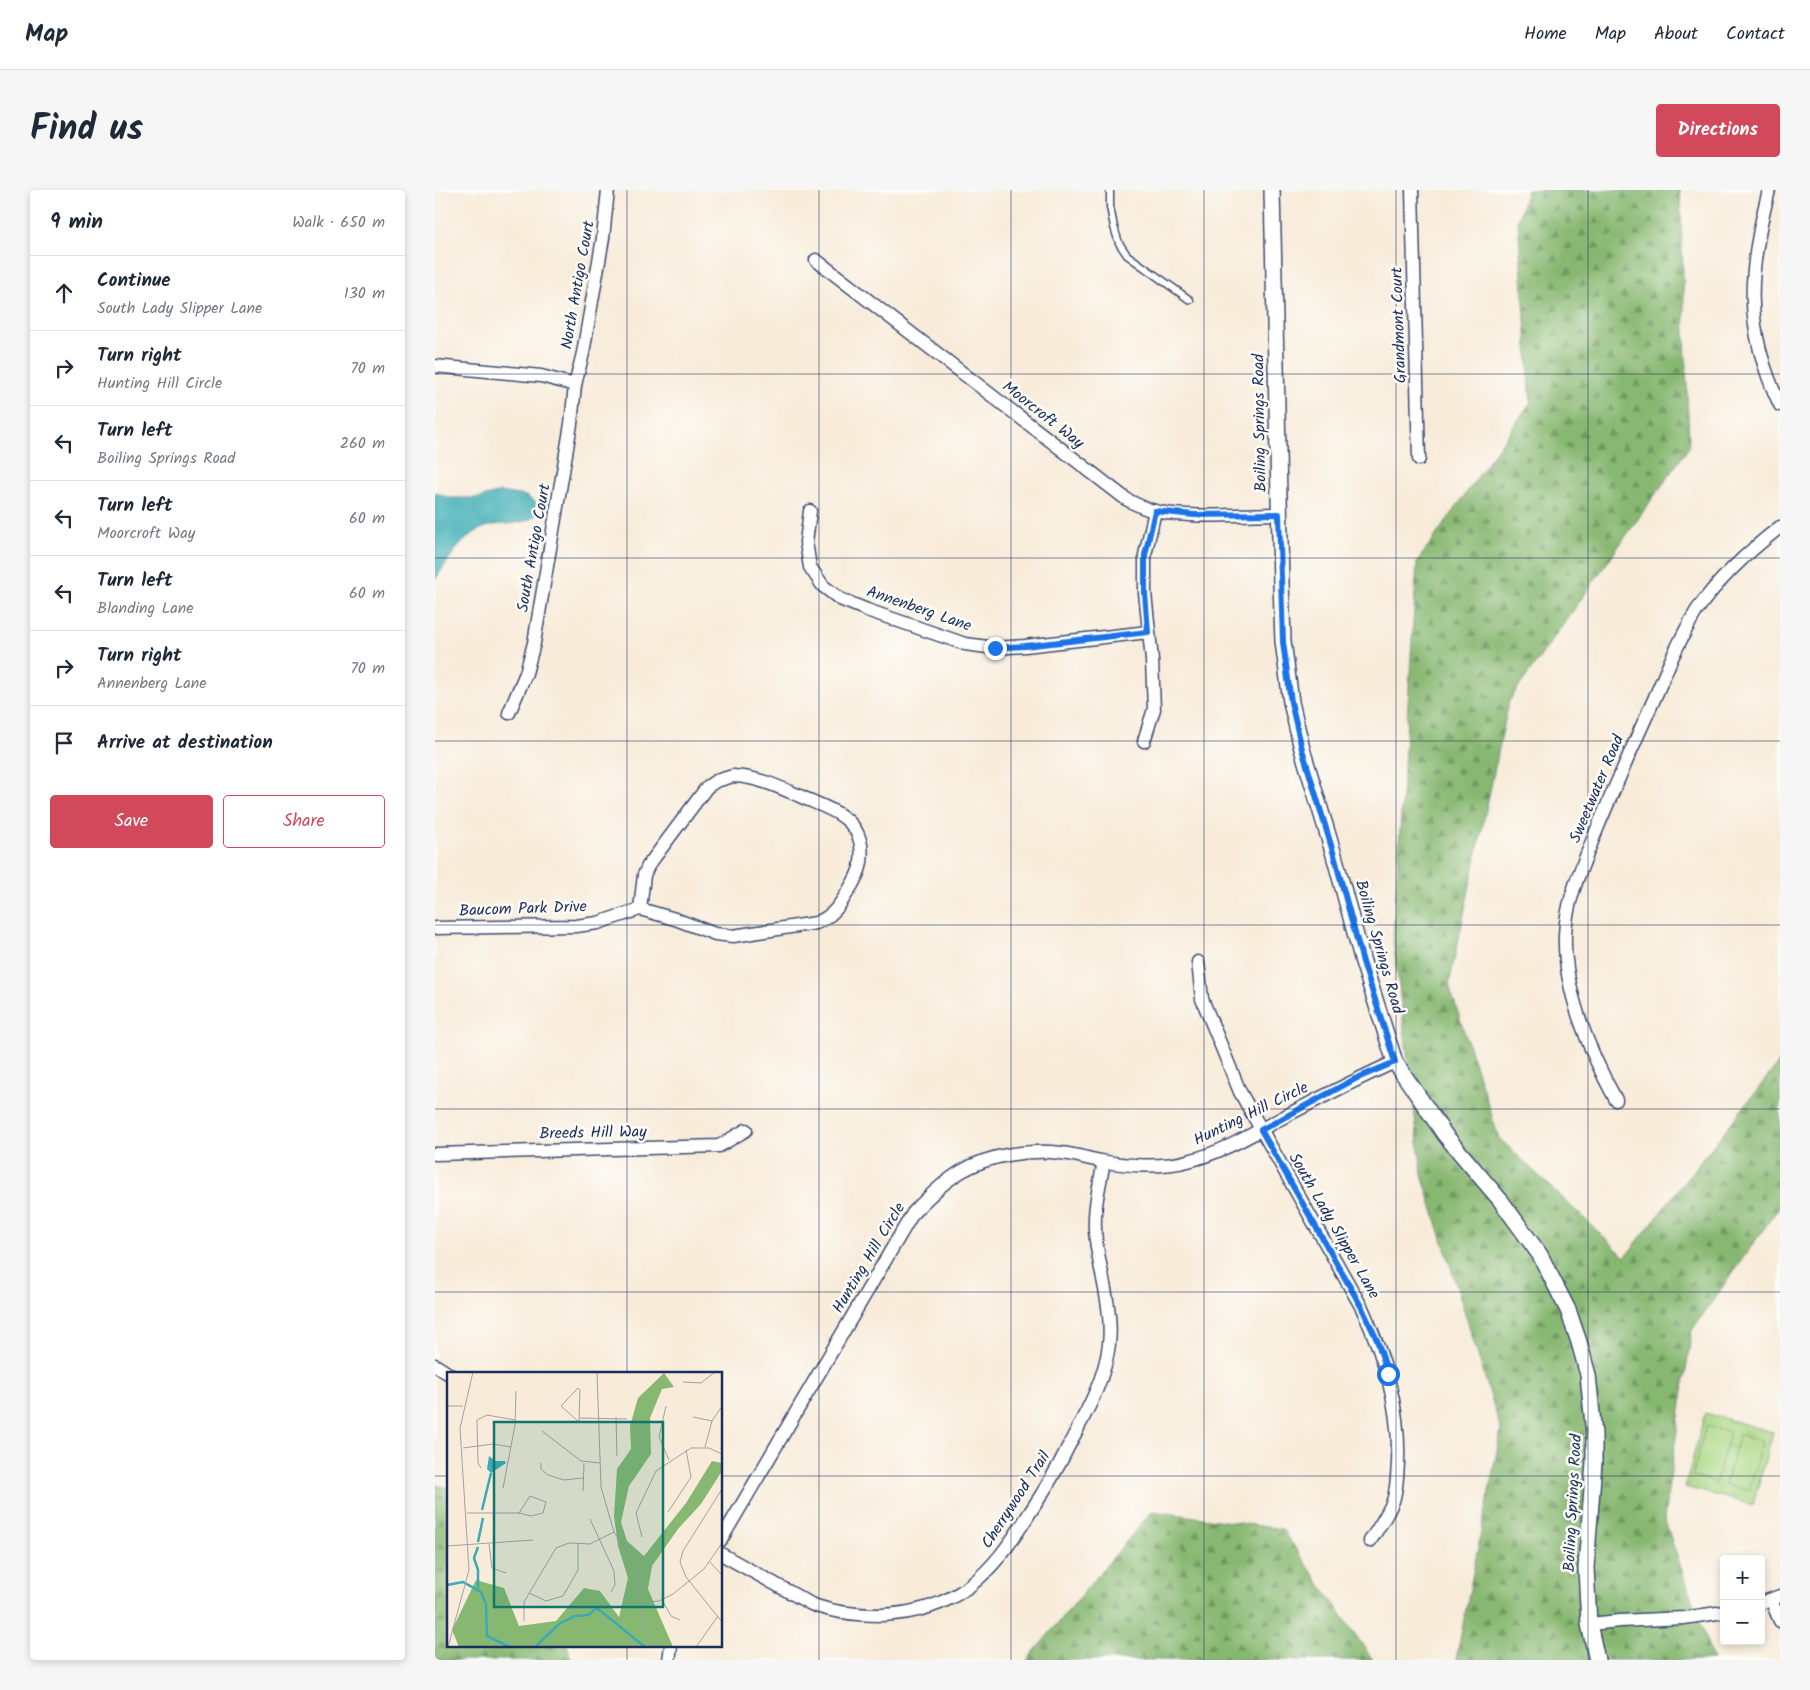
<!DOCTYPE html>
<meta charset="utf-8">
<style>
body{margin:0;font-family:Kalam,sans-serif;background:#f6f6f7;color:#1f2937}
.controls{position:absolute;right:15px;bottom:15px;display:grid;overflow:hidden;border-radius:5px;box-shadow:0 2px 8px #0003}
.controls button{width:45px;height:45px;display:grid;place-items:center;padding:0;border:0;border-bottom:1px solid #e0e1e3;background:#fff;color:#1f2937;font:25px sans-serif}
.stop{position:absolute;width:15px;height:15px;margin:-11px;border:4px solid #1a73e8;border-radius:50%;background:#fff}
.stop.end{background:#1a73e8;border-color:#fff;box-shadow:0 1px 5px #0008}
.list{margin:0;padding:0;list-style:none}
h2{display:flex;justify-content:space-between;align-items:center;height:65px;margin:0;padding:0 20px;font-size:21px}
h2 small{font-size:16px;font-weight:400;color:#747a83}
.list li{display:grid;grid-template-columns:32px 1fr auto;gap:15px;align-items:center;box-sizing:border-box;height:75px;padding:0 20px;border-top:1px solid #e0e1e3}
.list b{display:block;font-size:19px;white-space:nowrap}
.list p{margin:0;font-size:16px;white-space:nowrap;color:#747a83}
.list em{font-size:16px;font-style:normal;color:#747a83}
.actions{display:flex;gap:10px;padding:15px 20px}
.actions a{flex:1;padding:11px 0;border:1px solid #d1495b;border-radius:5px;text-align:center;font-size:18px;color:#d1495b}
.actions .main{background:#d1495b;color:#fff}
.icon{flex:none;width:28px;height:28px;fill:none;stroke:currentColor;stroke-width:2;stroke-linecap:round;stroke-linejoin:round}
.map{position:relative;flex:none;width:1345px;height:1470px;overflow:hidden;border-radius:5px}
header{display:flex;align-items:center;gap:30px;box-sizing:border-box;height:70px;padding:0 25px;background:#fff;border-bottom:1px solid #e0e1e3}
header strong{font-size:24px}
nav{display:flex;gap:28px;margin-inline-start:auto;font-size:18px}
.intro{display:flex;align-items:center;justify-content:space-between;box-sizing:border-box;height:120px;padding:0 30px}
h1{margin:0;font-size:35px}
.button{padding:12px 22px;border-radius:5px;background:#d1495b;color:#fff;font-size:18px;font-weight:700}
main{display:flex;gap:30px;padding:0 30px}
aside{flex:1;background:#fff;border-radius:5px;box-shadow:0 2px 8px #0003}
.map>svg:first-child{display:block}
.grass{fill:url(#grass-tufts);stroke:#628370}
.forest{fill:url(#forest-firs);stroke:#517468}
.garden{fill:#aad783;stroke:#628370}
.water{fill:#39abb4;stroke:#2a6d89}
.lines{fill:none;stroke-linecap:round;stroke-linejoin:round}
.service-casing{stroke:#3c4b70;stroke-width:9}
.minor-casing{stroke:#3c4b70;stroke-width:15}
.tertiary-casing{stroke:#3c4b70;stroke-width:18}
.service{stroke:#fff;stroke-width:6}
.minor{stroke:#fff;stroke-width:12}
.tertiary{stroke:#fff;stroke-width:15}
.route{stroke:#1a73e8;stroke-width:6}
.grid{fill:none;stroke:#1b2f5e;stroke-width:1;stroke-opacity:0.55}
.labels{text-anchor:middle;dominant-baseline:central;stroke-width:5;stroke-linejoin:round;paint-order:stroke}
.street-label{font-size:16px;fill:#1b2f5e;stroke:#fdfcf7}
.inset-river{fill:none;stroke:#39abb4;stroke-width:2.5}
.inset-road{fill:none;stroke:#a0a0a8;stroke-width:1}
.view{fill:#0f766e;fill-opacity:0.15;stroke:#0f766e;stroke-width:2.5}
.inset-edge{fill:none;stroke:#1b2f5e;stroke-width:2.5}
</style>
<header>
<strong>Map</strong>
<nav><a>Home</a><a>Map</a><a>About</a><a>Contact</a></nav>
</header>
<div class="intro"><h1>Find us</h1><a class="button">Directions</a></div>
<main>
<aside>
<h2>9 min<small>Walk · 650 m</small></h2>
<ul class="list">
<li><svg class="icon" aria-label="ahead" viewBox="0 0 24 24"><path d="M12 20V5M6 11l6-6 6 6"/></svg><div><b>Continue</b><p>South Lady Slipper Lane</p></div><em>130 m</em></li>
<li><svg class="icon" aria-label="right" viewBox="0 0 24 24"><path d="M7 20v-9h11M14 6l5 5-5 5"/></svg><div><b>Turn right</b><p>Hunting Hill Circle</p></div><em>70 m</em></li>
<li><svg class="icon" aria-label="left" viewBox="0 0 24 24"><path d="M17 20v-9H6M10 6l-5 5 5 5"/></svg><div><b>Turn left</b><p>Boiling Springs Road</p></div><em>260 m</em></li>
<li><svg class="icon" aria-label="left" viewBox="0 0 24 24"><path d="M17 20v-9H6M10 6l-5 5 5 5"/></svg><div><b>Turn left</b><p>Moorcroft Way</p></div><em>60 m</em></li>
<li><svg class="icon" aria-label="left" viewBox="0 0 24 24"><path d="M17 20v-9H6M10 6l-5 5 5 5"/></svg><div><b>Turn left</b><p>Blanding Lane</p></div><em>60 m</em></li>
<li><svg class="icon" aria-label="right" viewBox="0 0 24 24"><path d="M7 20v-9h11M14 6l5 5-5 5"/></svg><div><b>Turn right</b><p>Annenberg Lane</p></div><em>70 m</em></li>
<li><svg class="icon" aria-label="arrive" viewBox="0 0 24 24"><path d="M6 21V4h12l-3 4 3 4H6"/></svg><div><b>Arrive at destination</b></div></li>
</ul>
<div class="actions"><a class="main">Save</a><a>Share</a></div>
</aside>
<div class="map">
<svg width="1345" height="1470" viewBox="0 0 1345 1470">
<defs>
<pattern id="grass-tufts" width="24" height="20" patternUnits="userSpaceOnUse" patternTransform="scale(1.25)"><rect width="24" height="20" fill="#aad783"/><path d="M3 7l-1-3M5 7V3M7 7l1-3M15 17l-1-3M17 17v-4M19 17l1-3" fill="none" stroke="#92b974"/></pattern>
<pattern id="forest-firs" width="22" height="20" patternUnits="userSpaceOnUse" patternTransform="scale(1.25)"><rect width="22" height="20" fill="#87b871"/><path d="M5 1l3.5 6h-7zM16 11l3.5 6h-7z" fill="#6e9660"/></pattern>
</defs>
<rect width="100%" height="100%" fill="#fdfcf7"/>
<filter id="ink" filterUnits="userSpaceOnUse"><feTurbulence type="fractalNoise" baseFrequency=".02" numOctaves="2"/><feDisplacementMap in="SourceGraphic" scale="10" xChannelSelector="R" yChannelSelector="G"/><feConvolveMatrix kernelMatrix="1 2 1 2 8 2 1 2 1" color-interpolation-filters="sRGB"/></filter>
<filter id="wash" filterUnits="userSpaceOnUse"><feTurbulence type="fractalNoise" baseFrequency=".0096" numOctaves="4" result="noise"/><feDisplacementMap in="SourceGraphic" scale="20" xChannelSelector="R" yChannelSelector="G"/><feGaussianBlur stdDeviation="1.12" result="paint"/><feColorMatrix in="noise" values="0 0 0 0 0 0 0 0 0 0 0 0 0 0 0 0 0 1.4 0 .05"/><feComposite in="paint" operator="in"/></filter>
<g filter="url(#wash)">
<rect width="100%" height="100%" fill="#f8ebd9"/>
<path class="grass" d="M1270 1223 1338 1242 1318 1315 1250 1297Z"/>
<g class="forest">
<path d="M1092 0H1245L1254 257 1074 511 1014 795 1064 948 1190 1067 1345 871V1016L1257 1140 1229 1328 1278 1470H1021L1066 1240 987 984 958 749 982 372 1096 212 1083 31Z"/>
<path d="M0 1295 14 1298V1456H132L136 1470H0Z"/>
<path d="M717 1321 847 1339 938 1470H592Z"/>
</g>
<g class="garden">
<path d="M1271 1236 1295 1242 1281 1292 1257 1286Z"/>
<path d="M1304 1245 1327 1251 1314 1301 1290 1295Z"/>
</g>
<path class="water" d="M0 302 15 308H43L65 302 91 306 101 313V326C85 335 77 333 59 335 30 340 15 368 0 390Z"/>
</g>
<g filter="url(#ink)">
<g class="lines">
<g class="service-casing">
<path id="service" d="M675 0V17L679 37 684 53 692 65 755 110"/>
</g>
<g class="minor-casing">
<g id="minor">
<path d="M977 0 984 269"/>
<path d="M1334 0C1313 81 1308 137 1345 215"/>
<path d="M381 70 691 309C700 314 709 319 720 321 757 329 806 324 845 324"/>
<path d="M0 176 106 186 140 195"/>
<path d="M375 321 371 352 375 377 388 396 405 409 432 420 530 454 560 458 590 456 713 442"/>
<path d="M74 523 91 483 99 453 136 234 140 195 148 163 168 48 173 0"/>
<path d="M709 551 719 519 717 470 710 403V365L720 321"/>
<path d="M298 586C323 587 344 597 367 607 391 618 421 625 426 655 428 672 425 681 417 695 407 711 400 726 381 733L298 746 280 744 240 729 205 719 209 685 213 676 272 597 281 591Z"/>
<path d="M0 738 141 736 163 733 205 719"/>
<path d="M763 772 767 809 805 902 927 1118C950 1168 965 1218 963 1273 962 1286 962 1299 958 1311 952 1326 943 1338 935 1351"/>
<path d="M1181 910C1155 863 1128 799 1130 745 1131 713 1144 684 1156 654 1170 618 1187 582 1202 547 1214 521 1225 496 1236 470 1244 453 1252 436 1262 420 1285 387 1314 361 1345 337"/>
<path d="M0 964 284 956 311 940"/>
<path d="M0 1175 14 1184"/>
<path d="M286 1350 478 1023C493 1007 508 992 527 981 554 965 594 959 626 963 639 964 653 969 666 971 693 976 727 978 753 971 786 963 816 945 845 929 883 909 921 889 960 872"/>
<path d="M286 1364 376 1414C399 1423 422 1425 446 1425 522 1422 556 1385 594 1324 608 1303 621 1282 632 1259 649 1226 670 1191 674 1154 678 1119 665 1084 661 1050 657 1023 664 998 669 972"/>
<path d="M1336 1410 1345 1431"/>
<path d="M1326 1413 1345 1406"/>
<path d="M1154 1434 1185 1431 1249 1428 1289 1422"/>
<path d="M234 1470 236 1456"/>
</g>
</g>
<g class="tertiary-casing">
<path id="tertiary" d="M837 0 846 393 848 451 856 512 867 559 899 665 928 772 960 872 1010 945 1066 1011 1105 1065 1133 1120 1144 1152 1153 1185 1159 1244V1272L1151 1378 1154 1434 1162 1470"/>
</g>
<use href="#service" class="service"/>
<use href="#minor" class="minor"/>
<use href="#tertiary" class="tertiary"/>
</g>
</g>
<g class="lines" filter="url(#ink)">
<path class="route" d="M560 458 590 456 713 442 710 403V365L720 321 759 325 844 324 848 452 856 512 867 559 899 665 928 772 960 872 920 889 826 940 927 1118 942 1150 953 1184"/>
</g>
<path class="grid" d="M192 0V1184M384 0V1470M576 0V1470M769 0V1470M961 0V1470M1153 0V1470M0 184H1345M0 368H1345M0 551H1345M0 735H1345M0 919H1345M0 1102H1345M0 1286H14M286 1286H1345M192 1456V1470"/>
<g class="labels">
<g class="street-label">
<text transform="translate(143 95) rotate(-80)">North Antigo Court</text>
<text transform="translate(964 135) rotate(-92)">Grandmont Court</text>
<text transform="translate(608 225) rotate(38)">Moorcroft Way</text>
<text transform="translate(825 233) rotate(-91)">Boiling Springs Road</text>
<text transform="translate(99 358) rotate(-80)">South Antigo Court</text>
<text transform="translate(484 419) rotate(19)">Annenberg Lane</text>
<text transform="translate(1162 599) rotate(-67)">Sweetwater Road</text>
<text transform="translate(88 719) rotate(-2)">Baucom Park Drive</text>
<text transform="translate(944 757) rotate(74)">Boiling Springs Road</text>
<text transform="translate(816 924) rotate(-26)">Hunting Hill Circle</text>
<text transform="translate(158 943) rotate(-1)">Breeds Hill Way</text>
<text transform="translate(899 1036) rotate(60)">South Lady Slipper Lane</text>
<text transform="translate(434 1068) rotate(-59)">Hunting Hill Circle</text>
<text transform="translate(581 1310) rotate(-57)">Cherrywood Trail</text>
<text transform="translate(1138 1313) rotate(-87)">Boiling Springs Road</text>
</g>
</g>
<g transform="translate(12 1182)">
<rect width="275" height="275" fill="#f8ebd9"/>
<path d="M217 1 227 15 215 17 203 46 204 82 182 114 174 150 180 169 197 184 239 131 265 89 275 91V99L254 132 231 157 205 194 201 217 226 275H12L5 258 29 208 57 216 72 254 109 249 137 216 153 219 172 245 181 206 171 174 167 144 170 97 184 77 183 54 191 26Z" fill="#87b871"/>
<path d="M42 84 48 89H58L59 91 44 101 40 97Z" fill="#39abb4"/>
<path class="inset-river" d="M35 138 44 101M31 170 36 146M0 213 16 210 34 220 39 232 40 264 63 275M31 216V198L27 186 31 175M88 275 112 252 128 244 141 243 150 236 198 275"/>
<path class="inset-road" d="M150 0 154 115 167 160 191 195 192 231 203 275M236 10 254 11 268 0M131 16 133 18 132 50 114 34ZM0 34H16M219 34 212 65 222 88M169 45 170 84M246 45 265 49M133 46 180 47M95 59 134 89 153 91M258 75 265 49 275 34M16 76 46 72 64 75M94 91V97L101 103 117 108 136 106M34 96 31 91 30 48 40 43 68 48M56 116 68 53 69 19M275 117 236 179 233 190 239 205 275 250M136 119 137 91M83 124 99 130 96 141 84 144 72 141ZM221 140 244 105 239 78M20 141H72M143 147 167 199 168 213 164 220M195 165 189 141 209 99 244 76H262L275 82M42 172 45 196 59 201M0 174 86 168M263 190 275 203M82 221 99 229 116 224 131 198V172M215 228 224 244 233 248M192 231 212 229 226 222 257 197 275 171M77 249V230L109 176 122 171 143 172 167 160M1 275 22 198 13 56 26 0M249 275 271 244"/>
<path class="view" d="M47 50H216V235H47Z"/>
<rect width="275" height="275" class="inset-edge"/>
</g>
</svg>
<div class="controls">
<button>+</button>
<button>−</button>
</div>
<div class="stop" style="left:953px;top:1184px"></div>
<div class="stop end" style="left:560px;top:458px"></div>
</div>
</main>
